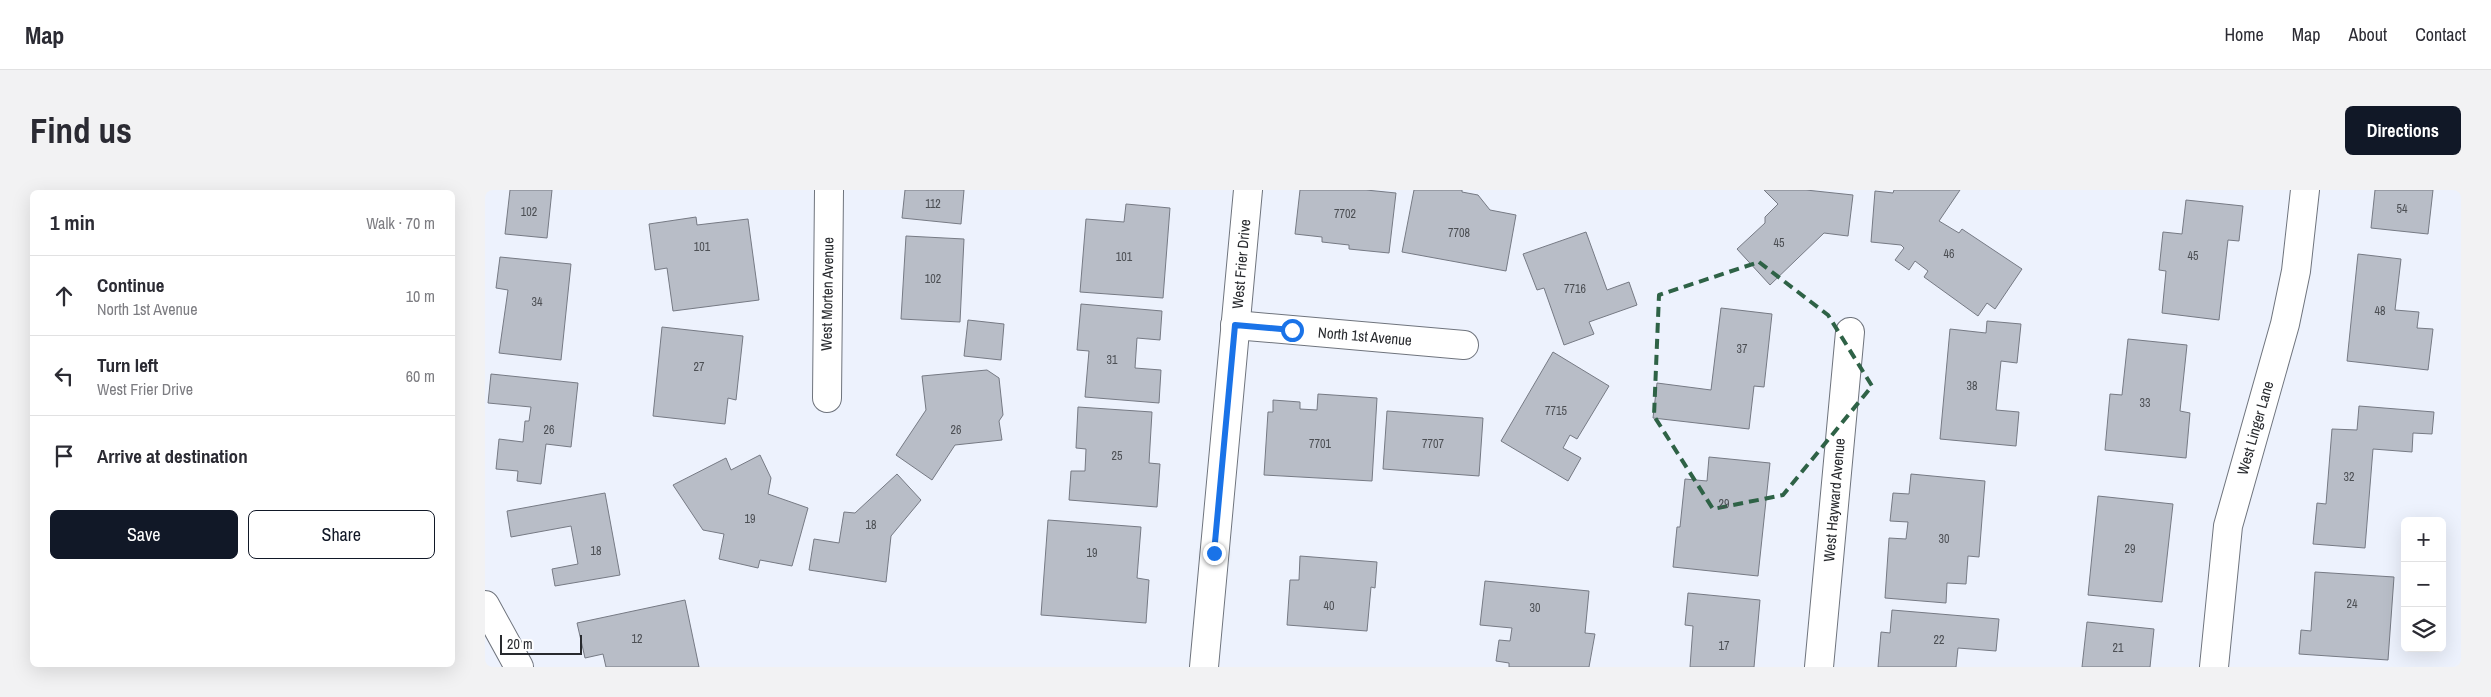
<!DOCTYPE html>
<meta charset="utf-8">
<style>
body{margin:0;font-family:"Archivo Narrow",sans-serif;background:#f2f2f3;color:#2b2b33}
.controls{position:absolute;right:15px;bottom:15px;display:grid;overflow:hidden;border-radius:8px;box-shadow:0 5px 20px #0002}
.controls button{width:45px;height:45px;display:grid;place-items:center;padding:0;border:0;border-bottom:1px solid #e1e1e2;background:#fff;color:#2b2b33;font:25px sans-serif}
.scale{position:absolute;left:15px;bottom:12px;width:82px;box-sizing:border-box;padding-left:5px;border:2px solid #282a2e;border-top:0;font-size:14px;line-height:18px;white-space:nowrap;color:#282a2e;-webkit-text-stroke:4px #fff;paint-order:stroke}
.stop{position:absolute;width:15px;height:15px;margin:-11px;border:4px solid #1a73e8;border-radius:50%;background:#fff}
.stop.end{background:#1a73e8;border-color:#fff;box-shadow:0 1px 5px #0008}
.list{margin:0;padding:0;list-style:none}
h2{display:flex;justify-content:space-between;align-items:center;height:65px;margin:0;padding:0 20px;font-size:21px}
h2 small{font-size:16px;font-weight:400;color:#7c7c81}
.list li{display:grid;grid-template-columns:32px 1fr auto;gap:15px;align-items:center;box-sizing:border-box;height:80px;padding:0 20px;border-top:1px solid #e1e1e2}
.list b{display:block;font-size:19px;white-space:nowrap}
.list p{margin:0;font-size:16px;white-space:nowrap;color:#7c7c81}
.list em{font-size:16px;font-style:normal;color:#7c7c81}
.actions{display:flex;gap:10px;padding:15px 20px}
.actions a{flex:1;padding:11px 0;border:1px solid #111827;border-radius:8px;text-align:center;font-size:18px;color:#111827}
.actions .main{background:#111827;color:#fff}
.icon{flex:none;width:28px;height:28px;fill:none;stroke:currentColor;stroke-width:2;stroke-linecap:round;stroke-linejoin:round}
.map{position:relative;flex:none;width:1976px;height:477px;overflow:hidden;border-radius:8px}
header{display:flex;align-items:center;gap:30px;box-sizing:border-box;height:70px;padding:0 25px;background:#fff;border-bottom:1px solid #e1e1e2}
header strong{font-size:24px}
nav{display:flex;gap:28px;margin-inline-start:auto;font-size:18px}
.intro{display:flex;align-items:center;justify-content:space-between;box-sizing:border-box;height:120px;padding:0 30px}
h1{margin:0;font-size:35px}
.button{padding:12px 22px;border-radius:8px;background:#111827;color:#fff;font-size:18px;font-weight:700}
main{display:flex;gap:30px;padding:0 30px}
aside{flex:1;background:#fff;border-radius:8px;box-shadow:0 5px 20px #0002}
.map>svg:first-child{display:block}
.building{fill:#b8bdc7;stroke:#767a84}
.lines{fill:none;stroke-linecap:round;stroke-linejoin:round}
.street-casing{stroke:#6f747d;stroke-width:30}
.street{stroke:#fff;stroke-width:28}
.route{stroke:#1a73e8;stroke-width:6}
.marked{fill:none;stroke:#2e6246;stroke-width:4;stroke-dasharray:10 6;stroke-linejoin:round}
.labels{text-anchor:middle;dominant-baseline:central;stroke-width:5;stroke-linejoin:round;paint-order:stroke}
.number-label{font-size:12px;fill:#4c4f54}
.street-label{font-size:15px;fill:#282a2e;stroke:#fff}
</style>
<header>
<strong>Map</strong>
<nav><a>Home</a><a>Map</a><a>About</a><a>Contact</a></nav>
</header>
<div class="intro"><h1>Find us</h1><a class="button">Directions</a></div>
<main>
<aside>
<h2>1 min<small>Walk · 70 m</small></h2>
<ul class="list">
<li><svg class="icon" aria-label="ahead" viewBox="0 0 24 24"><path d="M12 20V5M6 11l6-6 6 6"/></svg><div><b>Continue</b><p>North 1st Avenue</p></div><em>10 m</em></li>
<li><svg class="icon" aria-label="left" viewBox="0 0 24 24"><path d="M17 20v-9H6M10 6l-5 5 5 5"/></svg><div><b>Turn left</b><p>West Frier Drive</p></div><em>60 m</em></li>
<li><svg class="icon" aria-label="arrive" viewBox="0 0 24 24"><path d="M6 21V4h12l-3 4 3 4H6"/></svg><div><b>Arrive at destination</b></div></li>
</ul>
<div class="actions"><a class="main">Save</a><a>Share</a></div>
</aside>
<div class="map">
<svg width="1976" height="477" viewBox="0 0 1976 477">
<rect width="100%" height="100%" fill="#edf2fd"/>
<g class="building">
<path d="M25 0H67L62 48 20 44Z"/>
<path d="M420 0H479L476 34 417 28Z"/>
<path d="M815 0H881L911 3 904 63 864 59V55L837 52V47L810 44Z"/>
<path d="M929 0H977V2L993 5 1005 20 1031 25 1021 81 917 62Z"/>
<path d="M1279 0H1321L1368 5 1363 46 1339 43 1285 95 1252 59 1280 33V27L1293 14Z"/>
<path d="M1409 0H1475L1454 31 1474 43 1477 39 1537 79 1510 119 1502 113 1493 126 1439 87 1443 81 1430 71 1424 80 1410 70 1419 58 1416 55 1386 52 1390 1 1408 3Z"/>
<path d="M1890 0H1948L1943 44 1886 38Z"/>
<path d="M1701 10 1758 16 1754 51 1743 50 1734 130 1677 123 1681 81 1674 80 1678 42 1697 44Z"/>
<path d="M641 14 685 18 678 108 595 102 601 29 639 32Z"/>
<path d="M211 27 212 35 263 29 274 110 188 121 182 78 170 80 164 34Z"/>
<path d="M1101 42 1122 100 1144 92 1152 115 1104 132 1109 144 1079 155 1059 98 1052 100 1038 64Z"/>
<path d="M421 46 479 49 475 132 416 129Z"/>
<path d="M1873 64 1916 69 1910 120 1934 122 1932 138 1948 139 1943 180 1862 171Z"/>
<path d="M15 67 86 74 76 170 14 163 23 100 11 98Z"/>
<path d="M596 114 677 121 675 150 652 148 650 178 676 180 674 213 600 207 604 161 592 160Z"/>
<path d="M1236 118 1287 124 1279 197 1269 196 1264 239 1168 228 1172 193 1226 200Z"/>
<path d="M483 130 519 134 516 170 479 166Z"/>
<path d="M1502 131 1536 134 1532 173 1516 171 1511 220 1534 222 1531 256 1455 249 1465 139 1501 143Z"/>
<path d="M177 137 258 146 251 210 243 208 240 234 168 226Z"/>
<path d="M1643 149 1702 155 1695 221 1705 223 1701 268 1620 260 1625 204 1637 205Z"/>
<path d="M1068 162 1124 196 1092 249 1085 245 1078 258 1096 268 1083 291 1016 251Z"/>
<path d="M502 180 514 188 518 225 514 231 517 250 470 255 447 290 411 265 441 220 437 186Z"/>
<path d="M6 184 93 193 86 257 61 254 56 294 32 291 33 281 11 279 14 249 38 252 40 231H44L46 217 3 213Z"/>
<path d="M833 204 892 208 887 291 779 285 783 222H788V210L815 212V219L832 220Z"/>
<path d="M1874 216 1949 222 1947 244 1928 243 1927 262 1888 259 1880 358 1828 354 1832 313 1841 314 1847 239 1872 240Z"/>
<path d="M593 217 667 222 664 273 675 274 672 317 584 310 586 281H600L601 259 591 258Z"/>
<path d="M902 221 998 228 994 286 898 279Z"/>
<path d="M275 265 286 288 283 304 323 318 307 376 275 370 273 378 234 369 239 344 218 340 188 295 241 268 246 280Z"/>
<path d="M1224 267 1285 273 1273 386 1188 377 1192 337H1195L1200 289 1222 291Z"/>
<path d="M412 284 436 310 406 346 401 392 324 380 329 349 354 353 359 322 370 323Z"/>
<path d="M1426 284 1500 291 1494 367 1483 366 1481 394 1462 393 1461 413 1400 408 1404 348 1421 349 1423 332 1405 331 1408 303 1424 304Z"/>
<path d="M120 303 135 385 70 396 67 379 93 374 86 336 26 347 22 321Z"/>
<path d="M1613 306 1688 314 1677 412 1603 405Z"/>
<path d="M563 330 656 337 652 388 664 390 661 433 556 425Z"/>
<path d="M815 366 892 372 890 398 886 397 882 441 802 435 805 390H814Z"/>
<path d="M1830 382 1909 387 1903 470 1814 464 1816 440 1826 441Z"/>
<path d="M1000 391 1104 401 1100 443 1110 444 1104 477H1024V473L1011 471 1014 450 1025 451 1027 438 995 435Z"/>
<path d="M1203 403 1275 410 1269 477H1205L1208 436 1200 435Z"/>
<path d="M200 410 214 477H121L118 464 100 468 92 433Z"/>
<path d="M1407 420 1514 429 1511 461 1473 458 1471 477H1393L1396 442 1405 443Z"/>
<path d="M1602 432 1669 439 1665 477H1597Z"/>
</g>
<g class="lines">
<g class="street-casing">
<g id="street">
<path d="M750 135 979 155"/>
<path d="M342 208 344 0"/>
<path d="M0 415 34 477"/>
<path d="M719 477 763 0"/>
<path d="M1334 477 1365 142"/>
<path d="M1729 477 1743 336 1800 134 1811 81 1820 0"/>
</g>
</g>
<use href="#street" class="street"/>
</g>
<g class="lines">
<path class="route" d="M729 363 750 135 807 140"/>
</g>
<path class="marked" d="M1274 72 1343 125 1387 196 1298 305 1228 319 1169 226 1174 105Z"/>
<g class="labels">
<g class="number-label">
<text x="448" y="14">112</text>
<text x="1917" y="19">54</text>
<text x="44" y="22">102</text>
<text x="860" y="24">7702</text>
<text x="974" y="43">7708</text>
<text x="1294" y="53">45</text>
<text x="217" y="57">101</text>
<text x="1464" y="64">46</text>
<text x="1708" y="66">45</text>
<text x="639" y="67">101</text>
<text x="448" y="89">102</text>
<text x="1090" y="99">7716</text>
<text x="52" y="112">34</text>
<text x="1895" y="121">48</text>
<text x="1257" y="159">37</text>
<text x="627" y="170">31</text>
<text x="214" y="177">27</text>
<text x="1487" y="196">38</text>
<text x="1660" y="213">33</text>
<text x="1071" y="221">7715</text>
<text x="64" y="240">26</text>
<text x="471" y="240">26</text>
<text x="835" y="254">7701</text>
<text x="948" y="254">7707</text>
<text x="632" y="266">25</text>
<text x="1864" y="287">32</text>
<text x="1239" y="314">29</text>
<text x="265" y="329">19</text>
<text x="386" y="335">18</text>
<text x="1459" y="349">30</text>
<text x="1645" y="359">29</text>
<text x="111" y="361">18</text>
<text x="607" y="363">19</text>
<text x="1867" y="414">24</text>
<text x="844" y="416">40</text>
<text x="1050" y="418">30</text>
<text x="152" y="449">12</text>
<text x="1454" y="450">22</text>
<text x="1239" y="456">17</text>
<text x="1633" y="458">21</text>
</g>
<g class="street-label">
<text transform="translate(756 74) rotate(-85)">West Frier Drive</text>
<text transform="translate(342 104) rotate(-89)">West Morten Avenue</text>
<text transform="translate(880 146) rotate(5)">North 1st Avenue</text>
<text transform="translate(1770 238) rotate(-74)">West Linger Lane</text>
<text transform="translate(1349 310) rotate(-85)">West Hayward Avenue</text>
</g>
</g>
</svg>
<div class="controls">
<button>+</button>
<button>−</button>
<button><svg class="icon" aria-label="layers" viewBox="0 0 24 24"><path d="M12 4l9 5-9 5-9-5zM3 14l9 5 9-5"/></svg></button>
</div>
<div class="scale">20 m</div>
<div class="stop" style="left:807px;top:140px"></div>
<div class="stop end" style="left:729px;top:363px"></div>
</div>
</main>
